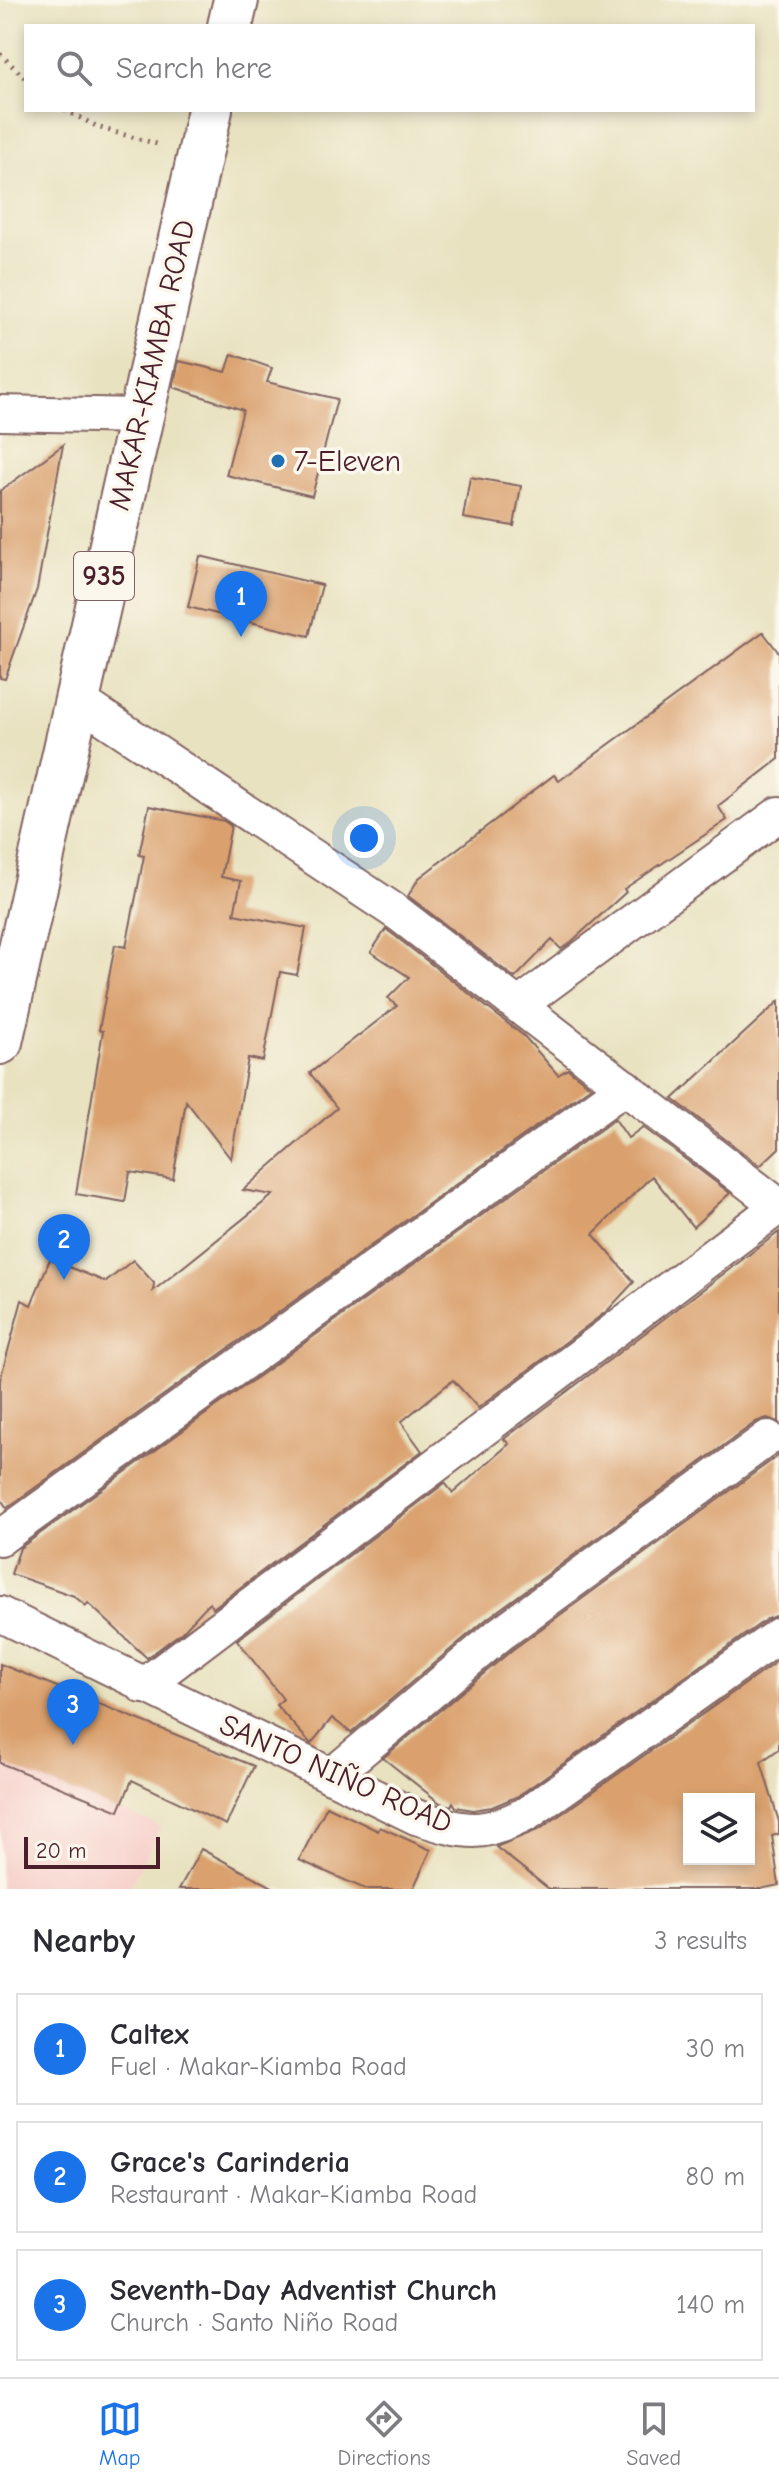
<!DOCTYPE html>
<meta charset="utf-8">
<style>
body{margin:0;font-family:"Comic Neue",sans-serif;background:#f7f7f7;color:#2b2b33}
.controls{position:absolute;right:24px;bottom:24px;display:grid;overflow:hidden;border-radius:0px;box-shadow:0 4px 12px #0003}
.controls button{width:72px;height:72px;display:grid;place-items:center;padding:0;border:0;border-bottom:2px solid #e1e1e2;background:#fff;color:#2b2b33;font:40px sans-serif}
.scale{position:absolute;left:24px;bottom:20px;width:136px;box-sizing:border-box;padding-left:8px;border:4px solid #4a1f2b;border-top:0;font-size:22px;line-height:28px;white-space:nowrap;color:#4a1f2b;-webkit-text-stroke:6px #fbf7ec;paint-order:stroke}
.you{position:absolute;left:364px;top:838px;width:28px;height:28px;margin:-20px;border:6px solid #fff;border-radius:50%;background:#1a73e8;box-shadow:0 0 0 12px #1a73e833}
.badge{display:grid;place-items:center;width:52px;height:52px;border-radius:50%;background:#1a73e8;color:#fff;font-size:26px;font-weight:700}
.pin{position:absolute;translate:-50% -66px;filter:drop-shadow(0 2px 4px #0008)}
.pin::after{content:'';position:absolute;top:42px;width:28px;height:24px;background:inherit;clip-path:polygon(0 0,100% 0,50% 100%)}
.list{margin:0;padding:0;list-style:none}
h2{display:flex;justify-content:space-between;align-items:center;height:104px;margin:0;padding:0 32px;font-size:34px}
h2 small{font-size:26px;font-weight:400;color:#7c7c81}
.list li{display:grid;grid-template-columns:52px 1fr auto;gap:24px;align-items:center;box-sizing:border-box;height:112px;margin:0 16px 16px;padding:0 16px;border:2px solid #e1e1e2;border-radius:0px}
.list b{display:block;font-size:30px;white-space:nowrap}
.list p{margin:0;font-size:26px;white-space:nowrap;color:#7c7c81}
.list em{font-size:26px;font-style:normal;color:#7c7c81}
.icon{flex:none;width:44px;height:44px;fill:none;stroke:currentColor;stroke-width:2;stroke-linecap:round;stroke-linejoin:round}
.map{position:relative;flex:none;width:779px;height:1889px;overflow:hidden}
.search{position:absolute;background:#fff;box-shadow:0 4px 12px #0003;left:24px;right:24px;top:24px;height:88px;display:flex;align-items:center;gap:20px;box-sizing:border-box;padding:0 28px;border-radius:0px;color:#7c7c81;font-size:30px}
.sheet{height:488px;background:#fff}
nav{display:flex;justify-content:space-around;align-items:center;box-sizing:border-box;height:112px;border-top:2px solid #e1e1e2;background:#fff;font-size:22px;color:#7c7c81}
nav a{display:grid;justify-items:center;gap:4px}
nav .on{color:#1a73e8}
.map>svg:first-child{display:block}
.built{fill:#f7d0cb}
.building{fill:#daa16e;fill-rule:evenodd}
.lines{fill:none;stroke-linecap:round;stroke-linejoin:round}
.street-casing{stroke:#826360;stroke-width:38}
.primary-casing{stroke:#826360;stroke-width:48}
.path{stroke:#826360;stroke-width:5;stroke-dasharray:2 6;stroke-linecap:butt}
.street{stroke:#fff;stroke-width:34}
.primary{stroke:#fff;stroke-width:44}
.poi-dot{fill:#1f6fb2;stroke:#fbf7ec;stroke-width:3}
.labels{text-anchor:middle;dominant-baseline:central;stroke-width:7;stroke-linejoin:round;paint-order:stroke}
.shield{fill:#fbf7ec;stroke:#7f6065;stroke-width:2}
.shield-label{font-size:28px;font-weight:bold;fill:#4a1f2b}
.street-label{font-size:30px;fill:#4a1f2b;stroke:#fbf7ec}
.poi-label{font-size:30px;fill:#4a1f2b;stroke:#fbf7ec;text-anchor:start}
</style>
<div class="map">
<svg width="779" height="1889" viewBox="0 0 779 1889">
<rect width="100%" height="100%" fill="#fbf7ec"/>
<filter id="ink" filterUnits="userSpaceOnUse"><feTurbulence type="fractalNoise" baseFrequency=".0125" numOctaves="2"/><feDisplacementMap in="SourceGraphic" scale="16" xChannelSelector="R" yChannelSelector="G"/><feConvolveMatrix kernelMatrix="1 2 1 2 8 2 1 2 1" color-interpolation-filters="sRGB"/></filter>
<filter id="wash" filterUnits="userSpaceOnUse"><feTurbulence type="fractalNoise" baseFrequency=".006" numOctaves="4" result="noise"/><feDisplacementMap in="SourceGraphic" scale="32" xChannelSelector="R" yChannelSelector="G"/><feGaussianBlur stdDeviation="1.8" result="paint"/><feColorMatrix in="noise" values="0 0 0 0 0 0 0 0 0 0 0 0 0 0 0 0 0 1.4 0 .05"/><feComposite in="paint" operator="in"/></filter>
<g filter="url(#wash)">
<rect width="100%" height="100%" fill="#e9e2c1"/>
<path class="built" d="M0 1763 161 1826 129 1889H0Z"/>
<g id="blocks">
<g class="building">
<path d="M232 354 272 368 267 382 337 399 312 496 226 475 243 410 173 387 179 361 226 372Z"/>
<path d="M63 445 37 589 5 679 0 678V491Z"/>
<path d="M470 477 521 486 514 526 463 518Z"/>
<path d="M200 556 322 585 309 636 188 607Z"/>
<path d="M763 632 779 653V759L718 806 727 820 624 889 626 892 570 943 561 949 552 940 515 978 408 896 419 878 554 775 559 781Z"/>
<path d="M149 806 224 821 231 826 221 877 241 881 234 914 306 928 297 975 280 972 263 1061 248 1058 231 1159 186 1101 173 1179 130 1172 125 1202 76 1194 103 1031 99 1030 115 945 126 947 144 856 139 855Z"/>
<path d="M386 929 524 1036 558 1075 568 1069 591 1087 7 1508 0 1498V1380L22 1300 31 1305 50 1259 106 1282 133 1260 154 1283 153 1291 273 1195 243 1190 337 1108 310 1073 397 1006 388 998 409 977 371 952Z"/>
<path d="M779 1001V1148L760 1166 673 1099Z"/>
<path d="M615 1119 628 1138 643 1127 730 1193 693 1227 652 1176 593 1234 634 1282 607 1311 478 1408 453 1380 401 1422 422 1451 213 1608 209 1603 182 1632 147 1658 88 1603 86 1606 74 1596 11 1574 20 1548Z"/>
<path d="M779 1232V1422L767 1418 756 1422 488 1618 351 1733 332 1718 311 1744 276 1705 283 1699 237 1640 445 1483 453 1493 509 1444 504 1439Z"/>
<path d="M779 1455V1615L767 1619 518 1796 492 1807 473 1810 456 1807 453 1802 451 1806 440 1803 383 1758 512 1650Z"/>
<path d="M779 1660V1749L761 1762 779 1822V1834L772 1836 779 1885 760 1889H549L496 1847 540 1829ZM689 1799H749V1859H689Z"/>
<path d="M0 1664 254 1766 226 1825 132 1780 119 1811 0 1763Z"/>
<path d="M327 1806 378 1831 380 1827 431 1850 413 1889H365L299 1860Z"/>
<path d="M201 1849 276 1889H179Z"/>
</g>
</g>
</g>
<g filter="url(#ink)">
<use href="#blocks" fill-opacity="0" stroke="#826360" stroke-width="2"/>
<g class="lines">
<g class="street-casing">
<g id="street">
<path d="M0 413 140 416"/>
<path d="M76 699 399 914 779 1206"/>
<path d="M519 1005 779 814"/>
<path d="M0 1538 625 1087"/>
<path d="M0 1614 416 1817C465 1832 481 1838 528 1813L779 1635"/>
<path d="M143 1686 779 1206"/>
<path d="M331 1776 500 1634 768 1438"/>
</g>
</g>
<g class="primary-casing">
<g id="primary">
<path d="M230 26 236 0"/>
<path d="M0 1042 210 110"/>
</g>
</g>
<g class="path">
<path d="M0 54 26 79"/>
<path d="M65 110 100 128 157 144"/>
</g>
<use href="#street" class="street"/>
<use href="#primary" class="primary"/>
</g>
</g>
<circle class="poi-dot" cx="278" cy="461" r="8"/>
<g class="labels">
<rect class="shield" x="74" y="552" width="60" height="48" rx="6"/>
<g class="shield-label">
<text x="104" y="576">935</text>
</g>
<g class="street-label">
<text transform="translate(152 365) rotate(-77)">MAKAR-KIAMBA ROAD</text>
<text transform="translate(336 1774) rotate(24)">SANTO NIÑO ROAD</text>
</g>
<g class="poi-label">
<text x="294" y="461">7-Eleven</text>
</g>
</g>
</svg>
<div class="controls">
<button><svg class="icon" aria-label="layers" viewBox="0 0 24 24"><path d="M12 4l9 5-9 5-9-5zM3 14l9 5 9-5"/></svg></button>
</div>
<div class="scale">20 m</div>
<div class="you"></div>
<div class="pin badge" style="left:241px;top:637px">1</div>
<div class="pin badge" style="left:64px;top:1280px">2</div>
<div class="pin badge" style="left:73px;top:1745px">3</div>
<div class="search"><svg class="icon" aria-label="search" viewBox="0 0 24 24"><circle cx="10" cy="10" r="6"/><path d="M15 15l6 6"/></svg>Search here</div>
</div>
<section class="sheet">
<h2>Nearby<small>3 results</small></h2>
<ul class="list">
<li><span class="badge">1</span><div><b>Caltex</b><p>Fuel · Makar-Kiamba Road</p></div><em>30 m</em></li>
<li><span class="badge">2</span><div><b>Grace's Carinderia</b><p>Restaurant · Makar-Kiamba Road</p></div><em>80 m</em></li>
<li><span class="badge">3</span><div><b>Seventh-Day Adventist Church</b><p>Church · Santo Niño Road</p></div><em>140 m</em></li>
</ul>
</section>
<nav>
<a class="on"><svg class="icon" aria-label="map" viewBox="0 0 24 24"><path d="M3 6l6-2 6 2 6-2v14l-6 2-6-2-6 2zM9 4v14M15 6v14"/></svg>Map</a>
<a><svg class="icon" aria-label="directions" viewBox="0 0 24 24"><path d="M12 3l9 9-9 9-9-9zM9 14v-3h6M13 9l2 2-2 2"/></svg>Directions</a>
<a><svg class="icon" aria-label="saved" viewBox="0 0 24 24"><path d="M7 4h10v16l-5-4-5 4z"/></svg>Saved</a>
</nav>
